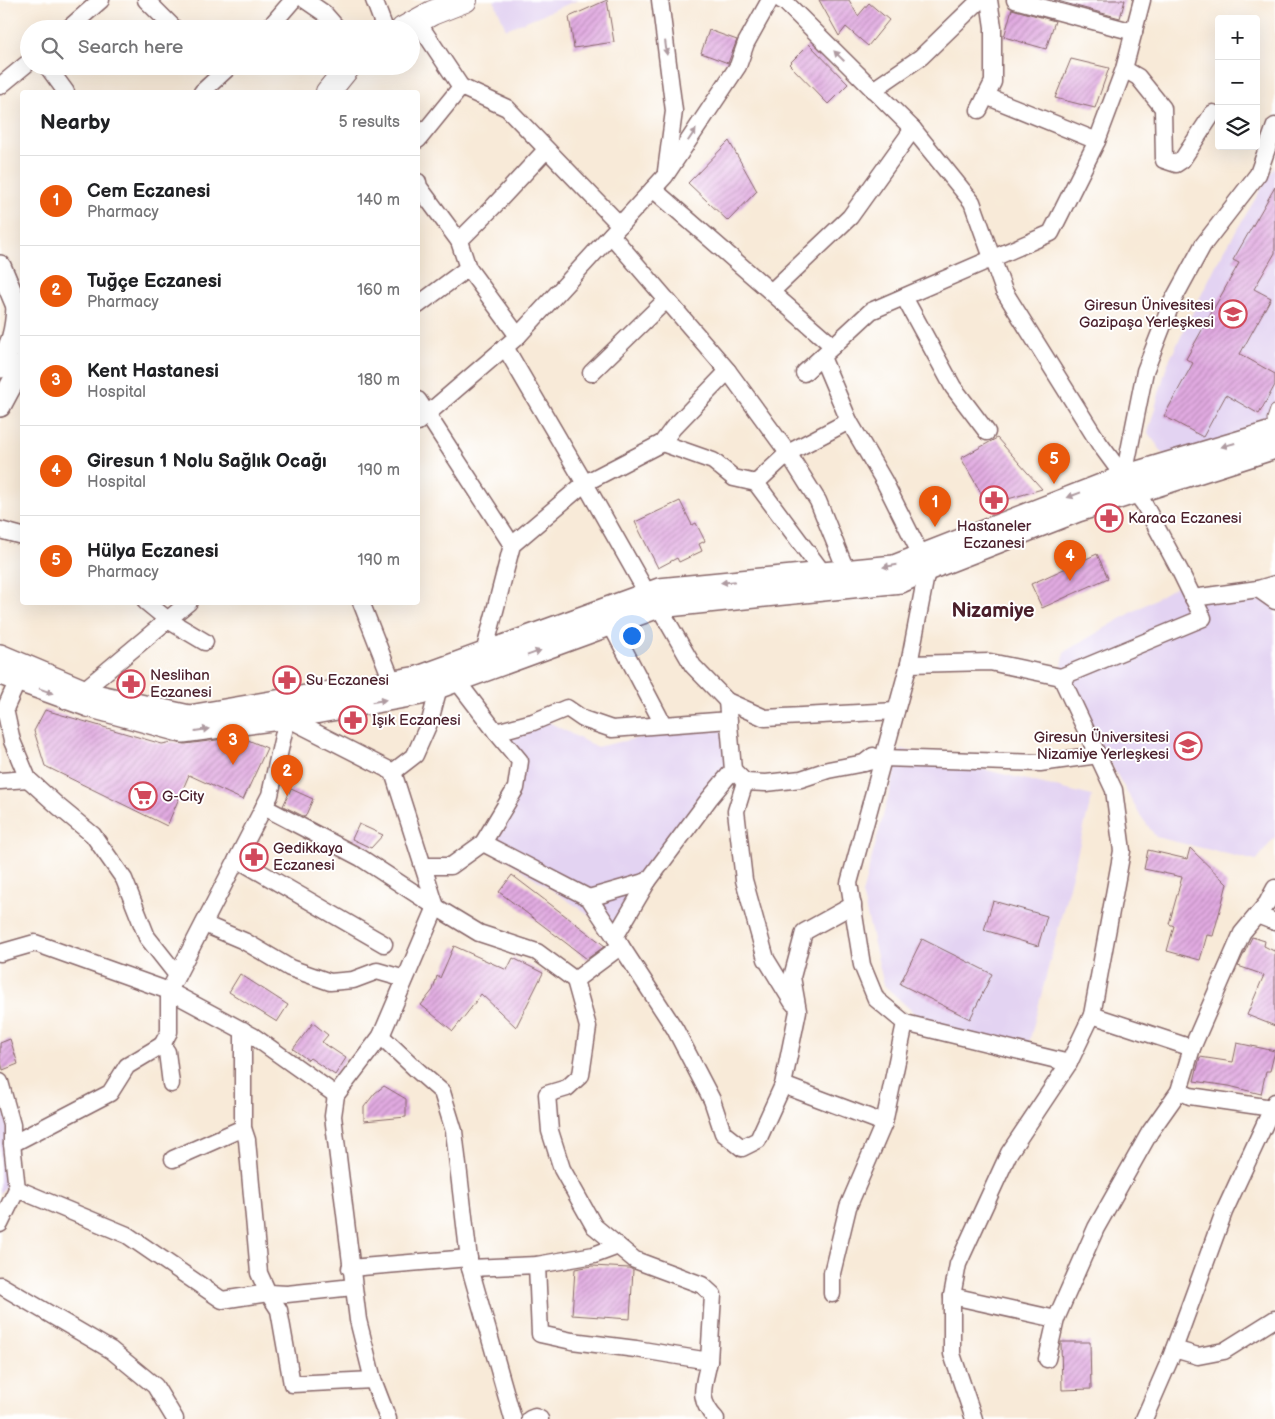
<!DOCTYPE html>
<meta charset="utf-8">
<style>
body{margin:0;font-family:"Balsamiq Sans",sans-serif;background:#f6f6f6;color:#202124}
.controls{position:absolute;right:15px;top:15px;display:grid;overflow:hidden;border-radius:5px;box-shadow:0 5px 20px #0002}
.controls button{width:45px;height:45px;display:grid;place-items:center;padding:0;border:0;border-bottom:1px solid #e0e0e0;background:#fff;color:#202124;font:25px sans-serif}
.you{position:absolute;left:631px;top:635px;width:18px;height:18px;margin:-12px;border:4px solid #fff;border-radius:50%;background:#1a73e8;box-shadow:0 0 0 8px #1a73e833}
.badge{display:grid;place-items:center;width:32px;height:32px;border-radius:50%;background:#ea580c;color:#fff;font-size:16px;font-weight:700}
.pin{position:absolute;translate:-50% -41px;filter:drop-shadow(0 1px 2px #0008)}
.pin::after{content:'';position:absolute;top:26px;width:18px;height:15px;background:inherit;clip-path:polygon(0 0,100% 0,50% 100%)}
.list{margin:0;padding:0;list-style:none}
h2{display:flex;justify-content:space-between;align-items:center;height:65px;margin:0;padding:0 20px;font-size:21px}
h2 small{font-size:16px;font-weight:400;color:#757577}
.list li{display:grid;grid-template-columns:32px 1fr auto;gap:15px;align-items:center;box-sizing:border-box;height:90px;padding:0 20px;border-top:1px solid #e0e0e0}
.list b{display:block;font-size:19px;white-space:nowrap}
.list p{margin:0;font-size:16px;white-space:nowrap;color:#757577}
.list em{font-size:16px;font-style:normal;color:#757577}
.icon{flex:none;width:28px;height:28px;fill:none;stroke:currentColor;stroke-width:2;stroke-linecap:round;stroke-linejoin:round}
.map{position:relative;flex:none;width:1275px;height:1419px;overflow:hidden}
.search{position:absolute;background:#fff;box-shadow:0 5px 20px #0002;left:20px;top:20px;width:400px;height:55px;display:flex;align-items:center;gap:12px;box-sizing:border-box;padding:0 18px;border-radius:28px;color:#757577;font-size:19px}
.panel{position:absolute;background:#fff;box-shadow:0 5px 20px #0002;left:20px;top:90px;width:400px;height:515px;border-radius:5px}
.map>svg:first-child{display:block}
.built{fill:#e3d3f2}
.building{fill:url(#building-hatch)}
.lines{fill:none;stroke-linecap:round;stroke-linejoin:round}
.service-casing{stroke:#876668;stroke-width:11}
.minor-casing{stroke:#876668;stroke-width:19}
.tertiary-casing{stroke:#876668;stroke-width:24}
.secondary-casing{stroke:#876668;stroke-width:26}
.service{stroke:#fff;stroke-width:9}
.minor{stroke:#fff;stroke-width:16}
.tertiary{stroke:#fff;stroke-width:21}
.secondary{stroke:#fff;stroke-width:24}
.oneway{fill:#ae9aa0}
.labels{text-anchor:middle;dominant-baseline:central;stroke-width:4;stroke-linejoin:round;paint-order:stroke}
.poi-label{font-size:15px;fill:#4a1f2b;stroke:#fff;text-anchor:start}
.district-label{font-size:20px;font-weight:bold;fill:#4a1f2b;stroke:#fff}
</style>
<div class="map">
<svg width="1275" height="1419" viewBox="0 0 1275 1419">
<defs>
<pattern id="building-hatch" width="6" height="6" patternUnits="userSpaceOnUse" patternTransform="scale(1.25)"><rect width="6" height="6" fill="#e1aae1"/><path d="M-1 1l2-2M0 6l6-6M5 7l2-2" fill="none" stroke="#b88ab7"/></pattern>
</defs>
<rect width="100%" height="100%" fill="#fff"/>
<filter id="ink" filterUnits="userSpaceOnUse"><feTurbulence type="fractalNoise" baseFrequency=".02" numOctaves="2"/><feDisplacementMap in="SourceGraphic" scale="10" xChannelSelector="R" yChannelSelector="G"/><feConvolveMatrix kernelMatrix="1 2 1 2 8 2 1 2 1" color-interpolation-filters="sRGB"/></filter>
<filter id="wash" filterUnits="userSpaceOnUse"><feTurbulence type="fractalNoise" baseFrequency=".0096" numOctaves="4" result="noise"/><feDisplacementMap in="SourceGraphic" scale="20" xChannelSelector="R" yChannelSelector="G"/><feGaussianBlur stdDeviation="1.12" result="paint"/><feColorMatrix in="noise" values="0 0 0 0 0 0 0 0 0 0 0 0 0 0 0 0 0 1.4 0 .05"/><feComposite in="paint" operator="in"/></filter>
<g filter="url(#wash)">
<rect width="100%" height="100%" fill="#f8ead8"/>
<g class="built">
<path d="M494 0H578L506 29Z"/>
<path d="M1275 166V428L1166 457 1148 433 1167 365 1217 263Z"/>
<path d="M1179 585 1275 600V837L1256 861 1156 837 1140 815 1061 677 1064 652Z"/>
<path d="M541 718 596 747 719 721 733 770 610 929 483 843 520 761 496 732Z"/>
<path d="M901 749 1092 796 1028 1047 931 1029 884 985 862 894Z"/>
<path d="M0 1097 9 1116V1181L0 1194Z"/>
</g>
<g id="blocks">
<g class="building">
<path d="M607 0 614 42 574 48 569 17Z"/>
<path d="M819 0H849L858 16 869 3 889 20 868 46 846 27 839 36Z"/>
<path d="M1054 0H1125L1120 18Z"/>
<path d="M1012 9 1055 21 1046 49 1004 37Z"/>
<path d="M709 30 737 40 728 63 701 53Z"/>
<path d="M809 44 848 84 828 104 789 64Z"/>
<path d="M1071 59 1109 68 1095 108 1055 98Z"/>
<path d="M729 141 757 191 728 221 688 183Z"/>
<path d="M1275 187V253L1254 289 1271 298 1240 354 1275 374V385L1259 414 1226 395 1203 437 1164 416 1193 363 1186 359 1239 263 1233 260Z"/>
<path d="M997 438 1042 489 988 505 961 458Z"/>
<path d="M680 501 692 525 696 523 705 541 699 544 702 551 679 562 677 558 658 568 635 522Z"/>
<path d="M1097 554 1108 578 1042 608 1031 584Z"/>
<path d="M45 710 162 744 173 742 185 744 241 737 267 748 243 800 189 775 167 826 45 766 34 731Z"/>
<path d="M291 789 313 799 305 817 283 806Z"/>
<path d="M359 824 383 835 371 848 352 839Z"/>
<path d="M1190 848 1227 884 1213 936 1207 935 1200 960 1167 951 1174 926 1169 924 1182 877 1144 869 1148 850 1187 859Z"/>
<path d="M512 875 605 946 587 959 499 892Z"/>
<path d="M993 901 1047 916 1038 946 984 930Z"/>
<path d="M1252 937 1265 941 1264 946 1274 951 1275 949V1026L1247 1015 1264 975 1238 966Z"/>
<path d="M922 939 992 974 970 1019 900 984Z"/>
<path d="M454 946 507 970 513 958 543 973 516 1027 481 994 471 1008 453 1031 421 1005 433 990 437 976 440 978Z"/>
<path d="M240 974 288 1005 277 1022 229 992Z"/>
<path d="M313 1023 328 1035 322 1042 346 1058 335 1075 310 1058 308 1060 293 1049Z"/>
<path d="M10 1039 18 1064 3 1070 0 1058V1043Z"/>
<path d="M1237 1043 1275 1051 1270 1071H1266L1261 1094 1229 1086 1194 1081 1200 1057 1233 1062Z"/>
<path d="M384 1086 406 1099V1117L364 1121V1107L375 1093Z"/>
<path d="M592 1266 629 1268 633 1270 630 1319 572 1315 575 1269Z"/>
<path d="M1061 1342H1090L1091 1389 1062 1390Z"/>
</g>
</g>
</g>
<g filter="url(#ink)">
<use href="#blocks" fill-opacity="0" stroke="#876668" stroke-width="1"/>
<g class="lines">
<g class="service-casing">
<path id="service" d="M1273 431 1272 419 1275 410"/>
</g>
<g class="minor-casing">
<g id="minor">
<path d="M146 0 175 29"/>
<path d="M305 0 324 13 338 29"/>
<path d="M374 0 385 29"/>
<path d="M660 0 674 111 666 171"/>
<path d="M781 0 785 2 913 129 972 202 1004 291 1099 443 1144 504 1180 571 1203 618 1061 677"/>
<path d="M1015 0 1134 32"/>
<path d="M417 21 461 87 507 108 620 225"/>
<path d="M68 29 101 0"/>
<path d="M268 29 293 0"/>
<path d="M47 66 66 92"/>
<path d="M1124 69 1138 77 1163 108 1164 160 1176 164 1182 160 1213 113"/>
<path d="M0 86 29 62"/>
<path d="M873 90 921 57 980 0"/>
<path d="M202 92 230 66"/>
<path d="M986 96 1097 141"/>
<path d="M979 110 993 82V27L989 0"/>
<path d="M418 140 461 87"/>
<path d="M418 182 419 187 459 241 468 268 518 336"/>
<path d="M653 189 833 346"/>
<path d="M611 235 728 371 788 453 818 501 846 570"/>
<path d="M459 241 493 207 546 150"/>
<path d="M771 292 850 217 913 129"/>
<path d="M904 297 953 387 987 432"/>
<path d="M418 305 468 268"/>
<path d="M505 347 591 494 647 593"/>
<path d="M822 357 849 421 884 481 921 555"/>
<path d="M591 373 666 300"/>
<path d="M804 373 871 311 1051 233 1097 141 1124 69 1142 0"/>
<path d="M418 400 512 545"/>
<path d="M418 422 518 336 665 176 738 66 746 43 770 0"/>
<path d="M662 443 713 461 734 478 756 483 823 573"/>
<path d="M1124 476 1145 371 1172 302 1203 245 1258 174 1275 126"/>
<path d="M756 483 788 453 849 421"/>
<path d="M0 530 22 536"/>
<path d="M1258 589 1275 601"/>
<path d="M1193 598 1258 589 1275 584"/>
<path d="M146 602 168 620 205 642"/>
<path d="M361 602 392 681"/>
<path d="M659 607 693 666 727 701"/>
<path d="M611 625 663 724"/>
<path d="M484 653 512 545 585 483 662 443 673 428 728 371"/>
<path d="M909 664 990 662 1061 677 1114 790 1122 851 1092 1015 1192 1048"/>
<path d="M21 669 18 680 5 709 12 741 28 779 59 807 93 835 124 879 147 937 177 975"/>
<path d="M457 681 496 732 533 722 567 708 583 719 612 729 729 720"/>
<path d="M84 690 189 602"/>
<path d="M864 763 883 758 1040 763 1098 755"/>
<path d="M733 770 745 782 736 811 744 880 766 959 793 1003"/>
<path d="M393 772 415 755 430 721 439 687"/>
<path d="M0 781 28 779"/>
<path d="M745 782 766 783 801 779 828 770 864 763 873 756"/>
<path d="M264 807 361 858 436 907 479 933 537 952 575 980 621 946 589 898 483 843 451 866H423"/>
<path d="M483 843 516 788 520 761 496 732"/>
<path d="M237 859 384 944"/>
<path d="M589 898 648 881 709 799 733 770 727 701 765 718 896 711"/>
<path d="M1257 915 1275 922"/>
<path d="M204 924 244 941 290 968 330 982 353 980 377 971 405 979"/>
<path d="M615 937 648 881"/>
<path d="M621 946 675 1029 712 1100 723 1133 742 1148 758 1140 783 1085 798 1011 792 977 804 932 853 905"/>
<path d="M0 953 35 943 169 991 253 1036 336 1095"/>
<path d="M905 1023 1069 1063"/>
<path d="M243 1030V1128L247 1140 259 1273 268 1293 279 1310 292 1384 373 1380"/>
<path d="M381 1036 417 1070 442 1092 454 1131 470 1268 513 1419"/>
<path d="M162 1045 169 1032V991L270 795 287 718 393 772 436 907 381 1036 336 1095 333 1116 358 1320 373 1380 388 1419"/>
<path d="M0 1082 12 1125V1144L17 1189 0 1224"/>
<path d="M783 1085 884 1123"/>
<path d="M1179 1091 1190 1096 1272 1108"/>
<path d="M12 1144 110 1093 127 1066 162 1045 167 1052 171 1084"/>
<path d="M173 1159 243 1128"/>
<path d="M17 1189 127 1235 222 1300 268 1293 287 1294 353 1287"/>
<path d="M537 1265 540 1334 572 1341 636 1349 709 1361 713 1295 702 1285 635 1260 594 1226 562 1169 550 1131 547 1094 567 1088 581 1075 588 1027 575 980"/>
<path d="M350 1268 469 1258"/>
<path d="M470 1268 537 1265 594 1255 618 1246"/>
<path d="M0 1285 111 1350 155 1386 175 1419"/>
<path d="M832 1294V1273L848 1207 884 1123 905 1023 876 999 862 965 849 883 909 664 927 570"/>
<path d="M952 1296 1056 1319"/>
<path d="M1174 1349 1198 1356 1224 1351 1275 1319"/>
<path d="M1047 1359 1056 1319 1096 1228 1150 1132 1179 1091 1192 1048 1242 933 1267 903 1275 888"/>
<path d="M709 1361C704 1386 696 1398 716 1419"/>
<path d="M530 1419 535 1417 540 1419"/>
<path d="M974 1419 952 1354V1296L958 1264 1009 1153 1069 1063 1092 1015"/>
<path d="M1144 1419 1171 1357 1224 1212 1275 1102"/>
</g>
</g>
<g class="tertiary-casing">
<g id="tertiary">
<path d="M0 266 22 318"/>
<path d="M0 367C12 342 16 333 17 306"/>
<path d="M0 406 22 365"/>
<path d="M0 655 95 695 189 716 418 677 659 589 894 566 1124 476 1275 431"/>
<path d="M0 674 88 706 183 732 287 718 421 694 659 607 901 582 927 570 1078 511 1275 448"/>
</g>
</g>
<g class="secondary-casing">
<g id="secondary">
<path d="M403 29 432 13 465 0"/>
<path d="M328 92 349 66"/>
<path d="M12 344 22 345"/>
</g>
</g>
<use href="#service" class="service"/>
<use href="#minor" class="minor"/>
<use href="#tertiary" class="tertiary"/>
<use href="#secondary" class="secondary"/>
</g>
<defs><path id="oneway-solid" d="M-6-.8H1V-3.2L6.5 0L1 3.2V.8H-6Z" transform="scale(1.25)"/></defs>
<g class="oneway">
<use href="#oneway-solid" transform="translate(666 48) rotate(83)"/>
<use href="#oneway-solid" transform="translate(839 56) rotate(-135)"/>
<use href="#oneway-solid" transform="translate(692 135) rotate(-56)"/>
<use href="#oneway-solid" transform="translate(1228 445) rotate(164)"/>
<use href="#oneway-solid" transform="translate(1074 495) rotate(159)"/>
<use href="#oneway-solid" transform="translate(890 566) rotate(171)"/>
<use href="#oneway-solid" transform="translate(728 582) rotate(174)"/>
<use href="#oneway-solid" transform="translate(534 653) rotate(-20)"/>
<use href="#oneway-solid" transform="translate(46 691) rotate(20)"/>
<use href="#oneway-solid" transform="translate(379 701) rotate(-10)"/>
<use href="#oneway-solid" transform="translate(202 730) rotate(-8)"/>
</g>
</g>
<defs>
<g id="university-ring" transform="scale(1.4375)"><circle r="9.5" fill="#fff" stroke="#d1495b" stroke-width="1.5"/><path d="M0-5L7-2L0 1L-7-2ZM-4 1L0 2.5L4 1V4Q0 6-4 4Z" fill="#d1495b"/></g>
<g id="pharmacy-ring" transform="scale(1.4375)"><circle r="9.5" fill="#fff" stroke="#d1495b" stroke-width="1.5"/><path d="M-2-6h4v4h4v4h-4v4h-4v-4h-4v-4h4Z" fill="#d1495b"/></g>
<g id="supermarket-ring" transform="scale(1.4375)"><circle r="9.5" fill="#fff" stroke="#d1495b" stroke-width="1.5"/><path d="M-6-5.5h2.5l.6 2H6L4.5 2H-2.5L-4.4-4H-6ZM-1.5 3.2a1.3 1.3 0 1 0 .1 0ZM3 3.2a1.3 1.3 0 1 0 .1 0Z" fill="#d1495b"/></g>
</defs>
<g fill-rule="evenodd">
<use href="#university-ring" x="1233" y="314"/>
<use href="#pharmacy-ring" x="994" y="500"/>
<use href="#pharmacy-ring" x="1109" y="518"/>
<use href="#pharmacy-ring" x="287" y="680"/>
<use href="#pharmacy-ring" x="131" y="684"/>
<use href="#pharmacy-ring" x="353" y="720"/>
<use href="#university-ring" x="1188" y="746"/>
<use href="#supermarket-ring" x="143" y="796"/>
<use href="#pharmacy-ring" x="254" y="857"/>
</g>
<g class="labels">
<g class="poi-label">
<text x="1214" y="305" text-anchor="end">Giresun Ünivesitesi<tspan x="1214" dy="17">Gazipaşa Yerleşkesi</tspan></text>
<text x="1128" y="518">Karaca Eczanesi</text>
<text x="994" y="526" text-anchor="middle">Hastaneler<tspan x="994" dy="17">Eczanesi</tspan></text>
<text x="150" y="675">Neslihan<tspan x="150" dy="17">Eczanesi</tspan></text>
<text x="306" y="680">Su Eczanesi</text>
<text x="372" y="720">Işık Eczanesi</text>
<text x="1169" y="737" text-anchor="end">Giresun Üniversitesi<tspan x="1169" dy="17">Nizamiye Yerleşkesi</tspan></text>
<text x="162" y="796">G-City</text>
<text x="273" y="848">Gedikkaya<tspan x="273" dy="17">Eczanesi</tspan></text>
</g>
<g class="district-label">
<text x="993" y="611">Nizamiye</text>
</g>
</g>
</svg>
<div class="controls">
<button>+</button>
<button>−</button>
<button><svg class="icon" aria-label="layers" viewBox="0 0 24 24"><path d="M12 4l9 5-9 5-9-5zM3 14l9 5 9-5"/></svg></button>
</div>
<div class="you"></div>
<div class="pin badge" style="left:935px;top:527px">1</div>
<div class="pin badge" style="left:287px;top:796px">2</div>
<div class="pin badge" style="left:233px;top:765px">3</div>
<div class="pin badge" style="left:1070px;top:581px">4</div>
<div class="pin badge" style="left:1054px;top:484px">5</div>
<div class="search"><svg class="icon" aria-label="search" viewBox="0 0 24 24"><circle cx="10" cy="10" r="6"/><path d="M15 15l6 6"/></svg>Search here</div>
<section class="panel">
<h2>Nearby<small>5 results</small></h2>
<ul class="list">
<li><span class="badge">1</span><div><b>Cem Eczanesi</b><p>Pharmacy</p></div><em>140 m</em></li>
<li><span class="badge">2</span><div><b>Tuğçe Eczanesi</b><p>Pharmacy</p></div><em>160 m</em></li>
<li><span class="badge">3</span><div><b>Kent Hastanesi</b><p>Hospital</p></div><em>180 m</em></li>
<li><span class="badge">4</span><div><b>Giresun 1 Nolu Sağlık Ocağı</b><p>Hospital</p></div><em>190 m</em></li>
<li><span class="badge">5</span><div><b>Hülya Eczanesi</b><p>Pharmacy</p></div><em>190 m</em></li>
</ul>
</section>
</div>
